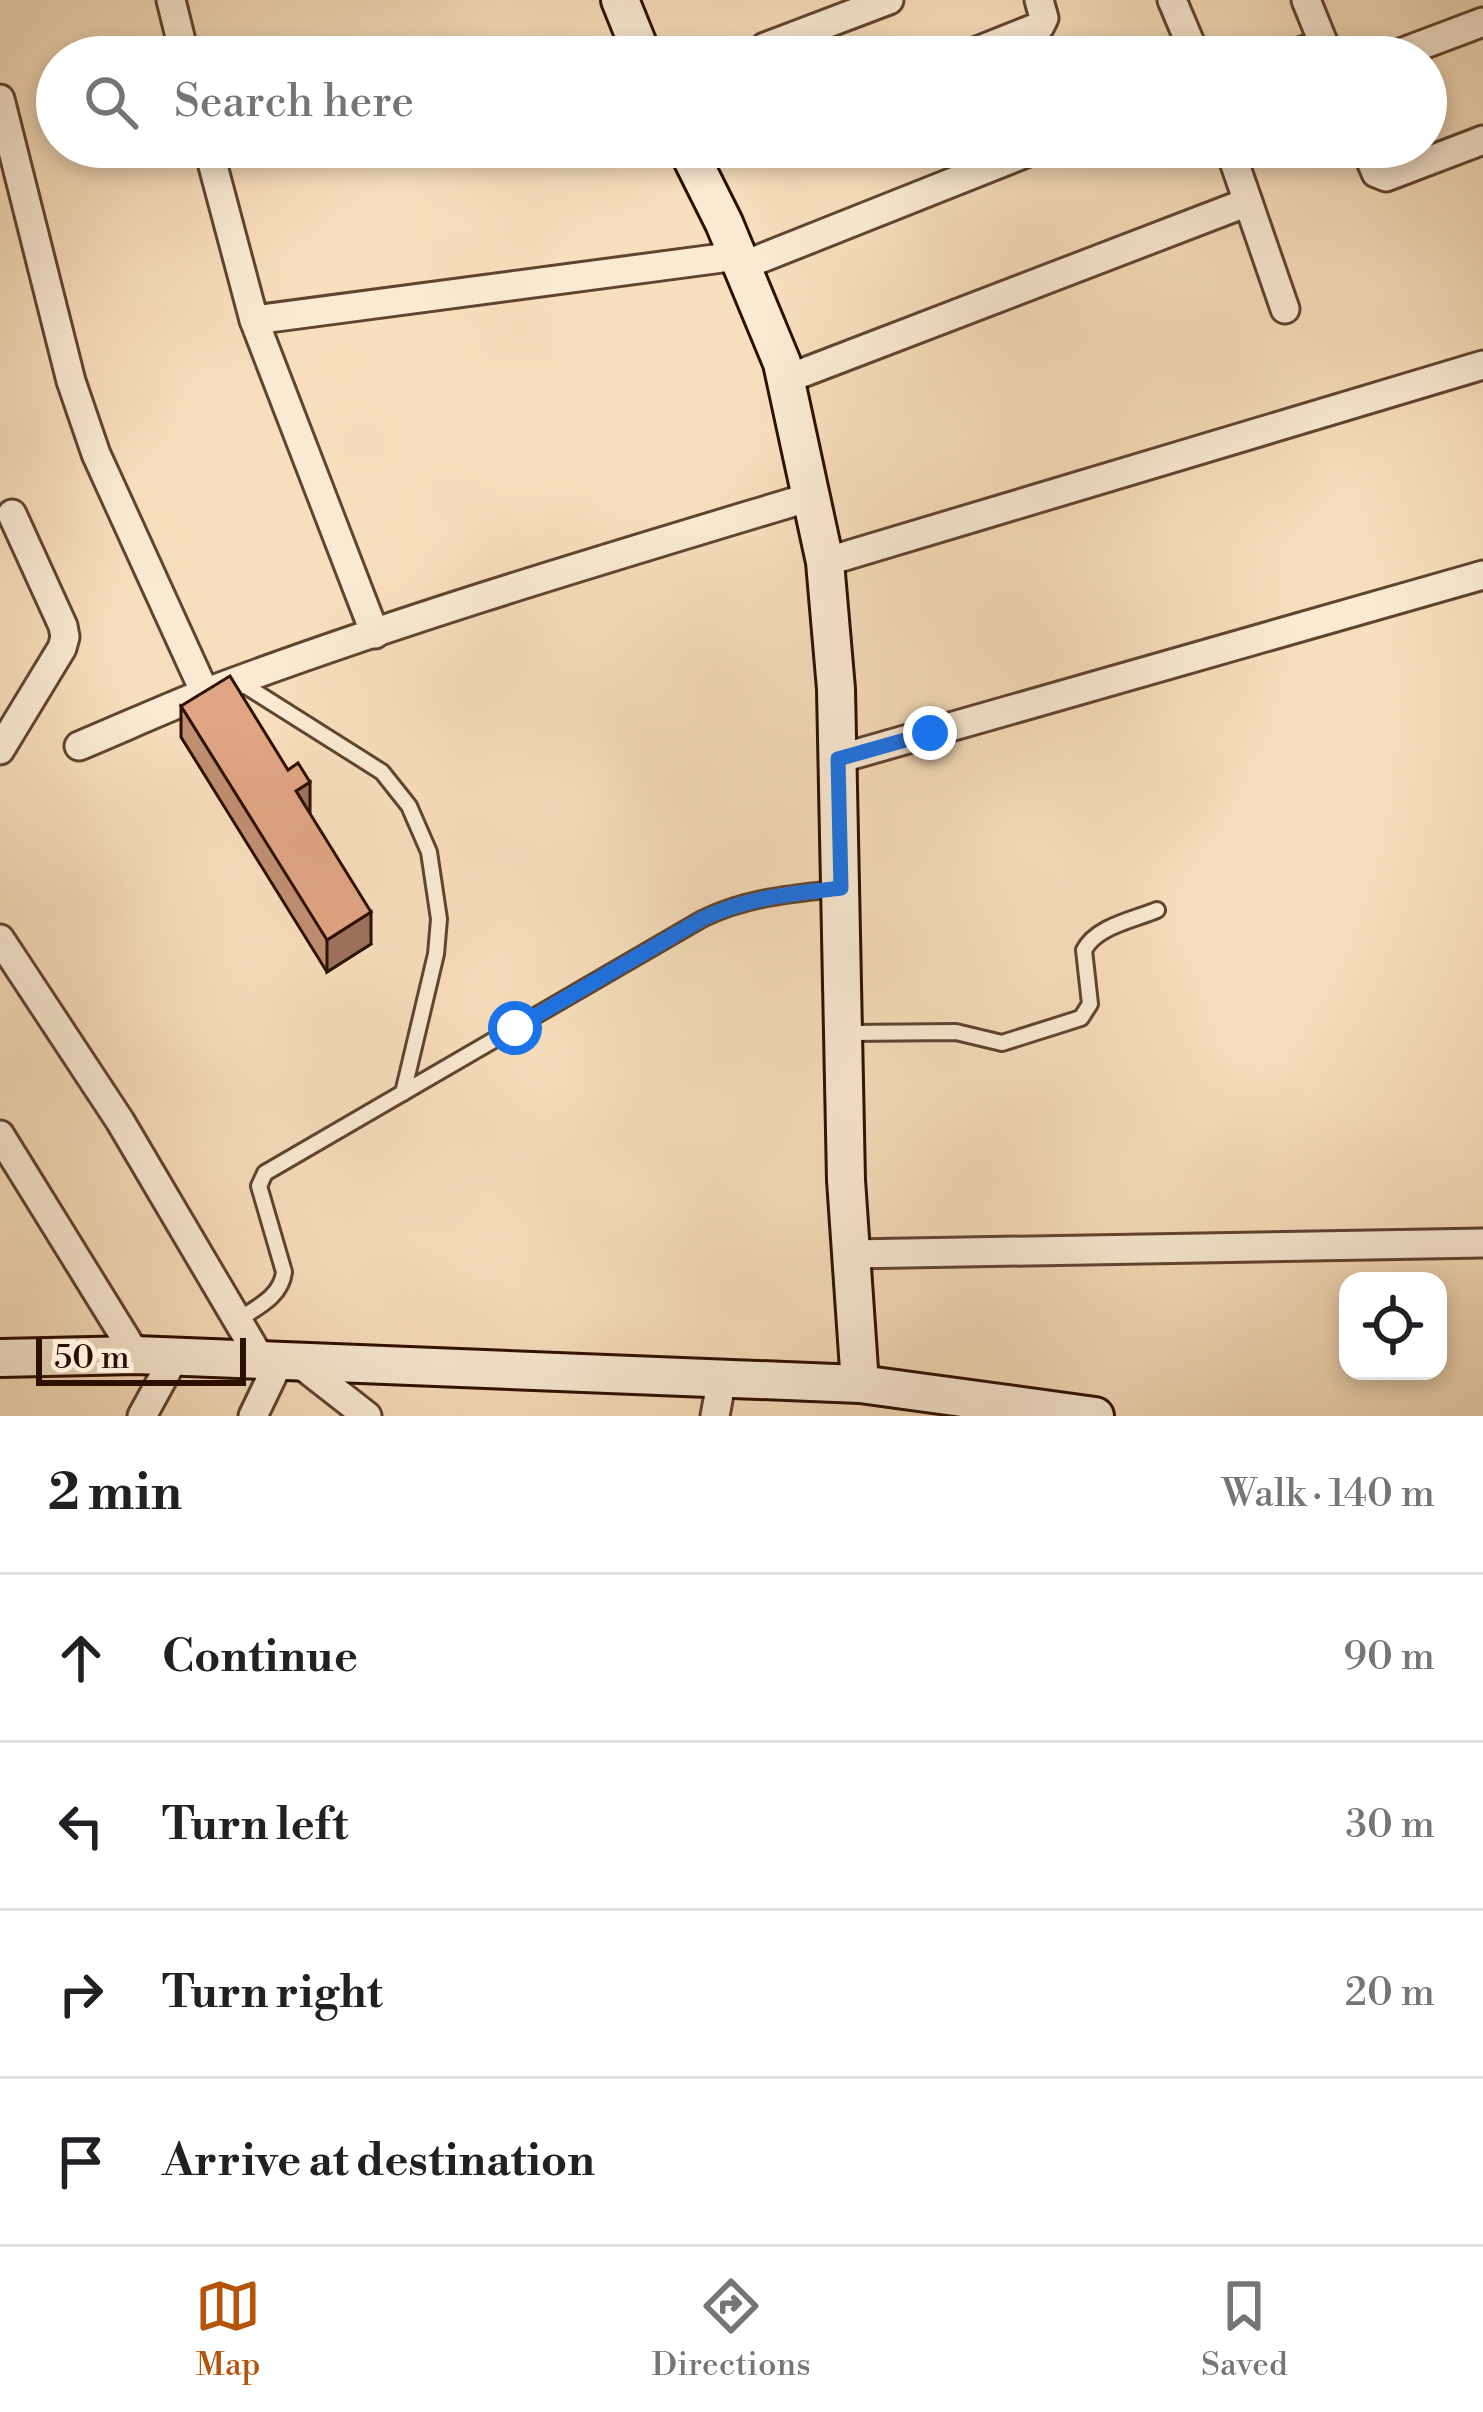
<!DOCTYPE html>
<meta charset="utf-8">
<style>
body{margin:0;font-family:"Libre Bodoni",serif;background:#f2f2f2;color:#202124}
.controls{position:absolute;right:36px;bottom:36px;display:grid;overflow:hidden;border-radius:24px;box-shadow:0 6px 18px #0003}
.controls button{width:108px;height:108px;display:grid;place-items:center;padding:0;border:0;border-bottom:3px solid #e0e0e0;background:#fff;color:#202124;font:60px sans-serif}
.scale{position:absolute;left:36px;bottom:30px;width:210px;box-sizing:border-box;padding-left:12px;border:6px solid #2c1000;border-top:0;font-size:33px;line-height:42px;white-space:nowrap;color:#2c1000;-webkit-text-stroke:9px #faead3;paint-order:stroke}
.stop{position:absolute;width:36px;height:36px;margin:-27px;border:9px solid #1a73e8;border-radius:50%;background:#fff}
.stop.end{background:#1a73e8;border-color:#fff;box-shadow:0 3px 12px #0008}
.list{margin:0;padding:0;list-style:none}
h2{display:flex;justify-content:space-between;align-items:center;height:156px;margin:0;padding:0 48px;font-size:51px}
h2 small{font-size:39px;font-weight:400;color:#757577}
.list li{display:grid;grid-template-columns:78px 1fr auto;gap:36px;align-items:center;box-sizing:border-box;height:168px;padding:0 48px;border-top:3px solid #e0e0e0}
.list b{display:block;font-size:45px;white-space:nowrap}
.list em{font-size:39px;font-style:normal;color:#757577}
.icon{flex:none;width:66px;height:66px;fill:none;stroke:currentColor;stroke-width:2;stroke-linecap:round;stroke-linejoin:round}
.map{position:relative;flex:none;width:1483px;height:1416px;overflow:hidden}
.search{position:absolute;background:#fff;box-shadow:0 6px 18px #0003;left:36px;right:36px;top:36px;height:132px;display:flex;align-items:center;gap:30px;box-sizing:border-box;padding:0 42px;border-radius:66px;color:#757577;font-size:45px}
.sheet{height:828px;background:#fff}
nav{display:flex;justify-content:space-around;align-items:center;box-sizing:border-box;height:168px;border-top:3px solid #e0e0e0;background:#fff;font-size:33px;color:#757577}
nav a{display:grid;justify-items:center;gap:6px}
nav .on{color:#b45309}
.map>svg:first-child{display:block}
.lines{fill:none;stroke-linecap:round;stroke-linejoin:round}
.lane-casing{stroke:#5f442f;stroke-width:20}
.street-casing{stroke:#5f442f;stroke-width:33}
.secondary-casing{stroke:#2c1000;stroke-width:42}
.lane{stroke:#faead3;stroke-width:14}
.street{stroke:#faead3;stroke-width:27}
.secondary{stroke:#faead3;stroke-width:36}
.wall{fill:#c18e71;stroke:#2c1000;stroke-width:3}
.shaded-wall{fill:#9d745c;stroke:#2c1000;stroke-width:3}
.building{fill:#e0a583;stroke:#2c1000;stroke-width:3}
.route{stroke:#1a73e8;stroke-width:15}
</style>
<div class="map">
<svg width="1483" height="1416" viewBox="0 0 1483 1416">
<rect width="100%" height="100%" fill="#f7debc"/>
<filter id="stains"><feTurbulence type="fractalNoise" baseFrequency=".00167" numOctaves="4"/><feColorMatrix values="0 0 0 0 .2 0 0 0 0 .09 0 0 0 0 .02 0 0 0 .5 -.17"/></filter>
<radialGradient id="worn" r=".72"><stop offset=".6" stop-color="#630" stop-opacity="0"/><stop offset="1" stop-color="#630" stop-opacity=".3"/></radialGradient>
<g class="lines">
<g class="lane-casing">
<g id="lane">
<path d="M238 681 382 772 409 806 429 852 439 919 436 954 403 1093"/>
<path d="M848 1033 956 1032 1002 1043 1081 1018 1090 1004 1084 950C1097 926 1133 920 1157 910"/>
<path d="M238 1320C257 1307 281 1297 284 1272L259 1186 265 1173 702 919C745 898 788 894 835 889"/>
</g>
</g>
<g class="street-casing">
<g id="street">
<path d="M171 0 185 57"/>
<path d="M1172 0 1196 57"/>
<path d="M1306 0 1329 57"/>
<path d="M766 57 763 51 765 47 889 0"/>
<path d="M962 57 1040 26 1044 18 1039 0"/>
<path d="M1284 57 1324 44"/>
<path d="M1390 57 1483 22"/>
<path d="M0 99 71 381 96 454 205 693"/>
<path d="M208 147 254 320 375 634"/>
<path d="M1229 147 1285 309"/>
<path d="M1365 147 1376 173 1386 177 1483 140"/>
<path d="M742 266 1041 147"/>
<path d="M254 320 737 256"/>
<path d="M784 380 1248 202"/>
<path d="M825 562 1483 365"/>
<path d="M79 746C122 728 164 709 207 692 404 618 608 558 810 497"/>
<path d="M0 750 62 648 65 637 63 626 12 514"/>
<path d="M838 759 1483 575"/>
<path d="M0 939 120 1121 261 1360"/>
<path d="M0 1135 136 1355"/>
<path d="M851 1254 1483 1243"/>
<path d="M298 1362 367 1416"/>
<path d="M142 1416 175 1356"/>
<path d="M253 1416 280 1360"/>
<path d="M715 1416 722 1378"/>
</g>
</g>
<g class="secondary-casing">
<g id="secondary">
<path d="M620 0 643 57"/>
<path d="M686 147 724 223 782 363 825 562 836 689 846 1180 860 1384"/>
<path d="M0 1358 136 1355 860 1384 1095 1416"/>
</g>
</g>
<use href="#lane" class="lane"/>
<use href="#street" class="street"/>
<use href="#secondary" class="secondary"/>
</g>
<path class="wall" d="M181 706 288 770 371 944 327 972 181 737Z"/>
<g class="shaded-wall">
<path d="M310 782V814L296 791Z"/>
<path d="M371 912V944L327 972V940Z"/>
</g>
<path class="building" d="M230 676 288 770 298 763 310 782 296 791 371 912 327 940 181 706Z"/>
<g class="lines">
<path class="route" d="M515 1028 702 919C747 897 792 894 841 888L838 759 930 733"/>
</g>
<rect width="100%" height="100%" filter="url(#stains)"/>
<rect width="100%" height="100%" fill="url(#worn)"/>
</svg>
<div class="controls">
<button><svg class="icon" aria-label="locate" viewBox="0 0 24 24"><circle cx="12" cy="12" r="6"/><path d="M12 2v4M12 18v4M2 12h4M18 12h4"/></svg></button>
</div>
<div class="scale">50 m</div>
<div class="stop" style="left:515px;top:1028px"></div>
<div class="stop end" style="left:930px;top:733px"></div>
<div class="search"><svg class="icon" aria-label="search" viewBox="0 0 24 24"><circle cx="10" cy="10" r="6"/><path d="M15 15l6 6"/></svg>Search here</div>
</div>
<section class="sheet">
<h2>2 min<small>Walk · 140 m</small></h2>
<ul class="list">
<li><svg class="icon" aria-label="ahead" viewBox="0 0 24 24"><path d="M12 20V5M6 11l6-6 6 6"/></svg><div><b>Continue</b></div><em>90 m</em></li>
<li><svg class="icon" aria-label="left" viewBox="0 0 24 24"><path d="M17 20v-9H6M10 6l-5 5 5 5"/></svg><div><b>Turn left</b></div><em>30 m</em></li>
<li><svg class="icon" aria-label="right" viewBox="0 0 24 24"><path d="M7 20v-9h11M14 6l5 5-5 5"/></svg><div><b>Turn right</b></div><em>20 m</em></li>
<li><svg class="icon" aria-label="arrive" viewBox="0 0 24 24"><path d="M6 21V4h12l-3 4 3 4H6"/></svg><div><b>Arrive at destination</b></div></li>
</ul>
</section>
<nav>
<a class="on"><svg class="icon" aria-label="map" viewBox="0 0 24 24"><path d="M3 6l6-2 6 2 6-2v14l-6 2-6-2-6 2zM9 4v14M15 6v14"/></svg>Map</a>
<a><svg class="icon" aria-label="directions" viewBox="0 0 24 24"><path d="M12 3l9 9-9 9-9-9zM9 14v-3h6M13 9l2 2-2 2"/></svg>Directions</a>
<a><svg class="icon" aria-label="saved" viewBox="0 0 24 24"><path d="M7 4h10v16l-5-4-5 4z"/></svg>Saved</a>
</nav>
